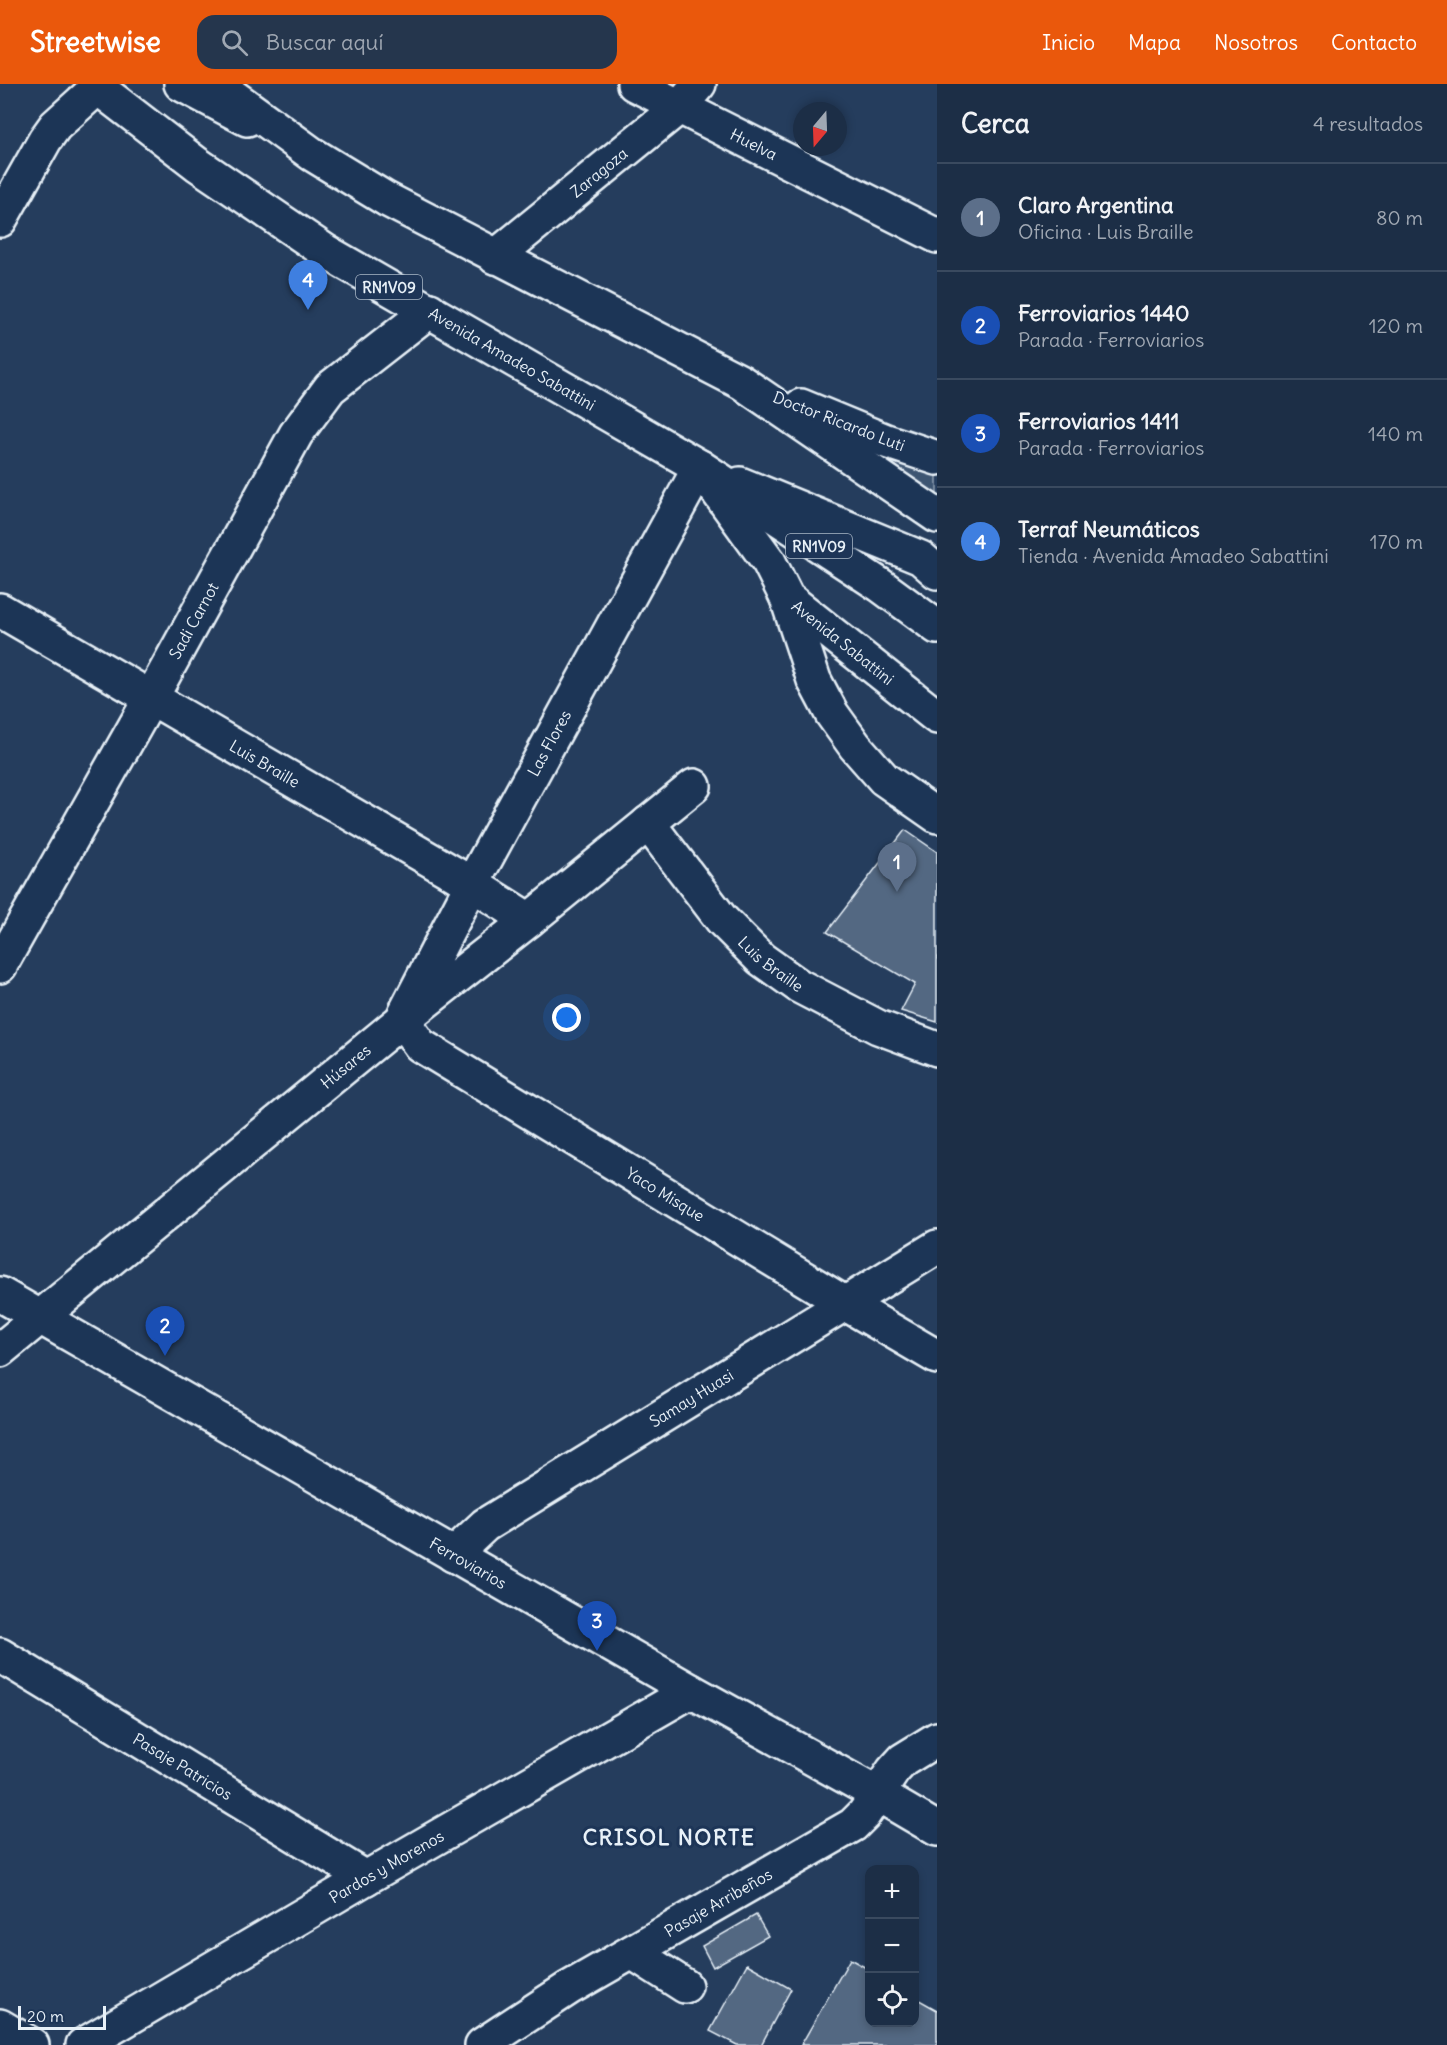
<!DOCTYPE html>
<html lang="es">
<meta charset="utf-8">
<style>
body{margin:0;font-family:Delius,sans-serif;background:#25364d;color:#f1f3f6}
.controls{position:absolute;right:18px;bottom:18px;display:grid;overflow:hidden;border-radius:12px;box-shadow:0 3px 9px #0003}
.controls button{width:54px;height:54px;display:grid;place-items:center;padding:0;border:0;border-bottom:2px solid #3a4a5f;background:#1c2e46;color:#f1f3f6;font:30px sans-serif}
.compass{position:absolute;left:793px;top:18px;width:54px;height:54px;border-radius:50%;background:#1c2e46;box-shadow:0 3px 9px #0003;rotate:199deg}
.scale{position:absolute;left:18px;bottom:15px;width:88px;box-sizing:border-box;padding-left:6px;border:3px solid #e8f1f8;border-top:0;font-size:16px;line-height:21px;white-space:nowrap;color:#e8f1f8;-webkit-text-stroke:4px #1d3557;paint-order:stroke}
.you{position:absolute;left:567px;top:934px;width:21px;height:21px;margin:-15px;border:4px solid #fff;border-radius:50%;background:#1a73e8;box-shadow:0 0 0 9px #1a73e833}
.badge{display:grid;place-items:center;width:39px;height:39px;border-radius:50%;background:#ea580c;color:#fff;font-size:20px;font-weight:700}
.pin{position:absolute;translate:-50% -50px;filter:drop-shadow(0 2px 3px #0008)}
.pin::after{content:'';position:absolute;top:32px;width:21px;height:18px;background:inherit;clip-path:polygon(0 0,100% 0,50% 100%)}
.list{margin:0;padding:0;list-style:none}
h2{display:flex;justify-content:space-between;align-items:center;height:78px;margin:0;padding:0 24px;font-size:26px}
h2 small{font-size:20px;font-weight:400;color:#a0a8b3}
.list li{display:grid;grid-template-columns:39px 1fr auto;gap:18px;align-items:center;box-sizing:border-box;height:108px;padding:0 24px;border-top:2px solid #3a4a5f}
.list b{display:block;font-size:22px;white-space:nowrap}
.list p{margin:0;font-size:20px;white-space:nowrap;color:#a0a8b3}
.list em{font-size:20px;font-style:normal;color:#a0a8b3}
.icon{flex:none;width:33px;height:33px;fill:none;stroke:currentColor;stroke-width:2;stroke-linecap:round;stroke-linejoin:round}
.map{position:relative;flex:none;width:937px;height:1961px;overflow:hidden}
header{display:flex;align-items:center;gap:36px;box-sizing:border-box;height:84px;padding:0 30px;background:#ea580c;color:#fff}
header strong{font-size:28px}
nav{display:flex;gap:33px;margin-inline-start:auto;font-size:21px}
.search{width:420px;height:54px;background:#25364d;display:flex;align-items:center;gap:15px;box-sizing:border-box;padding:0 21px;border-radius:18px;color:#a0a8b3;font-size:22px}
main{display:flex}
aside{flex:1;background:#1c2e46}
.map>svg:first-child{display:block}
.green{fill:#3e5472;stroke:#93a2b5;stroke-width:1.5}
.building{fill:#536782;stroke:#e8f1f8;stroke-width:1.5}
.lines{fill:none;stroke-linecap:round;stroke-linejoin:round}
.minor-casing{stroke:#e8f1f8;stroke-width:38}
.major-casing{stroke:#e8f1f8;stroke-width:38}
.minor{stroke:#1d3557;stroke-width:33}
.major{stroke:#1d3557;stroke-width:33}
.labels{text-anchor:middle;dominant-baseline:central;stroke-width:6;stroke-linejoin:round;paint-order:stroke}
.shield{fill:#1d3557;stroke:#abb9c8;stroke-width:1.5}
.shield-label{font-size:15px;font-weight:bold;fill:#e8f1f8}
.street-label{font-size:16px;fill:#e8f1f8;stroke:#1d3557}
.district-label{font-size:22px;font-weight:bold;letter-spacing:1.5px;fill:#e8f1f8;stroke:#1d3557}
</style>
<header>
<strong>Streetwise</strong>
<div class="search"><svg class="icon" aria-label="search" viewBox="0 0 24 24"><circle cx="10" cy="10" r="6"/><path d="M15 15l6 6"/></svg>Buscar aquí</div>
<nav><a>Inicio</a><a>Mapa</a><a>Nosotros</a><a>Contacto</a></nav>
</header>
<main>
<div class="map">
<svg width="937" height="1961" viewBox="0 0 937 1961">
<rect width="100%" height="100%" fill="#253d5d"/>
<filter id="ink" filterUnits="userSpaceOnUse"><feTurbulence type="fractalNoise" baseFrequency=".0167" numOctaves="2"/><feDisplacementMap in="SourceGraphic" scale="12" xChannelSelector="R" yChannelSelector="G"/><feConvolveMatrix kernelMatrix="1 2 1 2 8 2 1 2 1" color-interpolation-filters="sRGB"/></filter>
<g filter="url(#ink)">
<path class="green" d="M870 367 937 387V414Z"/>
<g class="building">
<path d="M905 746 937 768V938L901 927 915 900 827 848Z"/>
<path d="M756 1831 768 1852 713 1883 702 1862Z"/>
<path d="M850 1875 870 1886V1938H914V1913L937 1926V1961H801Z"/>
<path d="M747 1880 791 1905 761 1961H737L710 1947Z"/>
</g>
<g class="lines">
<g class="minor-casing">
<g id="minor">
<path d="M181 0 247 35"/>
<path id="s1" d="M634 0 937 152"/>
<path d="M0 136 45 56 55 42 97 4"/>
<path id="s2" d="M495 173 679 23 699 0"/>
<path id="s3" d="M703 387 769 478 787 514 937 633"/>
<path d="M740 400 921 474 937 488"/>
<path d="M787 514 814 596 832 630 855 662 884 695 937 732"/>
<path id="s4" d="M0 526 472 800 529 836"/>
<path id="s5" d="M648 739 722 836 761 875 799 902 878 943 937 965"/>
<path id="s6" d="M0 882 151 614 296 350 330 304 430 226"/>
<path id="s7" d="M405 929 472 800 700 383"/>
<path id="s8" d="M402 936 420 961 846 1220 937 1273"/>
<path id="s9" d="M0 1210 691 1607 879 1711 937 1745"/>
<path id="s10" d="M0 1266 402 936 529 836 694 702"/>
<path id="s11" d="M453 1471 485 1441 937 1163"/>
<path id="s12" d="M0 1571 366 1794"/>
<path d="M632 1868 685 1902"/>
<path d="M0 1942 32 1961"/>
<path id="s13" d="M83 1961 366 1794 691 1607"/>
<path id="s14" d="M482 1961 569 1904 853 1741 864 1730 893 1687 903 1676 937 1655"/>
</g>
</g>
<g class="major-casing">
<g id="major">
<path id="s15" d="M93 0 197 80 325 167 700 383 880 501 937 543"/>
<path d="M216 0 312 70 386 115 741 298 937 432"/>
<path d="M801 322 886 357 937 374"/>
</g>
</g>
<use href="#minor" class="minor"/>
<use href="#major" class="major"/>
</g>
</g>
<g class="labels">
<g class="shield">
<rect x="356" y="191" width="66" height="24" rx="4.5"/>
<rect x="786" y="450" width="66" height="24" rx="4.5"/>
</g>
<g class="shield-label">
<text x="389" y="203">RN1V09</text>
<text x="819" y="462">RN1V09</text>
</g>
<g class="street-label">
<text stroke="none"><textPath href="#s1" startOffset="134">Huelva</textPath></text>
<text stroke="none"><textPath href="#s2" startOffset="134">Zaragoza</textPath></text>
<text stroke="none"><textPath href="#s15" startOffset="502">Avenida Amadeo Sabattini</textPath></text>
<text transform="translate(839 337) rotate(21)">Doctor Ricardo Luti</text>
<text stroke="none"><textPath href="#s6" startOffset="396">Sadi Carnot</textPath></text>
<text stroke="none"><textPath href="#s3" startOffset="224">Avenida Sabattini</textPath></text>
<text stroke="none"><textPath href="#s7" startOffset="306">Las Flores</textPath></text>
<text stroke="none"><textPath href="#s4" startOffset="306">Luis Braille</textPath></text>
<text stroke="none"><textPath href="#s5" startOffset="188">Luis Braille</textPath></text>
<text stroke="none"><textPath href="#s10" startOffset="447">Húsares</textPath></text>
<text stroke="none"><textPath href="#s8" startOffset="318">Yaco Misque</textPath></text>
<text stroke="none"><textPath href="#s11" startOffset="286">Samay Huasi</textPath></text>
<text stroke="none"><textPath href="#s9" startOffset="540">Ferroviarios</textPath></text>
<text stroke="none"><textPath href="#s12" startOffset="214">Pasaje Patricios</textPath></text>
<text stroke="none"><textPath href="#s13" startOffset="352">Pardos y Morenos</textPath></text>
<text stroke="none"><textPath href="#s14" startOffset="276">Pasaje Arribeños</textPath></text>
</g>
<g class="district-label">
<text x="669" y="1753">CRISOL NORTE</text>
</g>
</g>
</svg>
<div class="controls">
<button>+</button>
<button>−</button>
<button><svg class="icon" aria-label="locate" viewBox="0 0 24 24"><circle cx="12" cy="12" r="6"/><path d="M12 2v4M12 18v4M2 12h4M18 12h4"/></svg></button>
</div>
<svg class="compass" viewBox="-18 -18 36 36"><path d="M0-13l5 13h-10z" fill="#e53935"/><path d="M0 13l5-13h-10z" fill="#a0a8b3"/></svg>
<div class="scale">20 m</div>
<div class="you"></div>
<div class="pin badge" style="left:897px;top:808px;background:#5c6f8a">1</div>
<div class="pin badge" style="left:165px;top:1272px;background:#1a4fb4">2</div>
<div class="pin badge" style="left:597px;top:1567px;background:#1a4fb4">3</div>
<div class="pin badge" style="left:308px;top:226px;background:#3f7fe0">4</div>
</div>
<aside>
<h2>Cerca<small>4 resultados</small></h2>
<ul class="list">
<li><span class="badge" style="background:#5c6f8a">1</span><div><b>Claro Argentina</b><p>Oficina · Luis Braille</p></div><em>80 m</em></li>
<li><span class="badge" style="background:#1a4fb4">2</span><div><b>Ferroviarios 1440</b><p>Parada · Ferroviarios</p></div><em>120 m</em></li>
<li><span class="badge" style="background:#1a4fb4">3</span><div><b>Ferroviarios 1411</b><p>Parada · Ferroviarios</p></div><em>140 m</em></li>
<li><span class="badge" style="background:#3f7fe0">4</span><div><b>Terraf Neumáticos</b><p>Tienda · Avenida Amadeo Sabattini</p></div><em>170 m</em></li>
</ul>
</aside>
</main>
